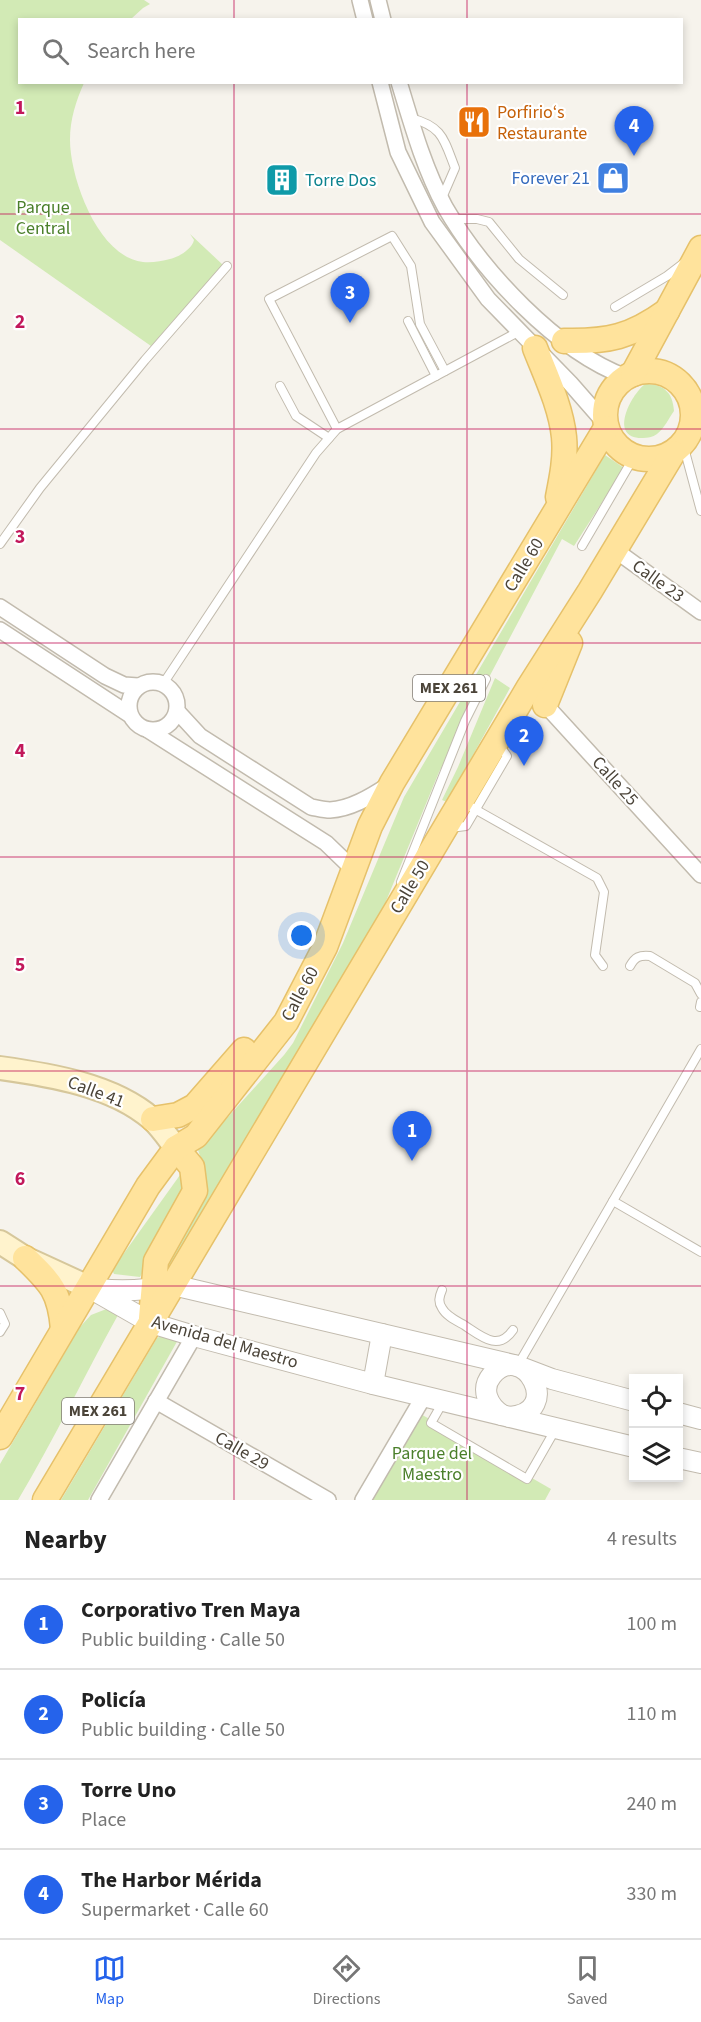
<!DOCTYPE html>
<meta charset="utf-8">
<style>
body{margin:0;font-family:"Source Sans 3",sans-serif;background:#f2f2f2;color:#222}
.controls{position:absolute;right:18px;bottom:18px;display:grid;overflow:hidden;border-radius:0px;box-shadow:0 3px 9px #0003}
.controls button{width:54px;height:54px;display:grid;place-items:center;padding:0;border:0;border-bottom:2px solid #e0e0e0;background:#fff;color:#222;font:30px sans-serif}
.you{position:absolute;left:302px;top:936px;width:21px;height:21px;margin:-15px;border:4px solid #fff;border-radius:50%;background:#1a73e8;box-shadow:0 0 0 9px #1a73e833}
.badge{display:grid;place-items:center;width:39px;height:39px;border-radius:50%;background:#2563eb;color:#fff;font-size:20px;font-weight:700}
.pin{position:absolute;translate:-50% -50px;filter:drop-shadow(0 2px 3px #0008)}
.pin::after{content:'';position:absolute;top:32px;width:21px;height:18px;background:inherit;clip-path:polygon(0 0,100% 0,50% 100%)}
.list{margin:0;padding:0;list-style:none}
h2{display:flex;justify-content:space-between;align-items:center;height:78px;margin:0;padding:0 24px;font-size:26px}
h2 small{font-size:20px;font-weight:400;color:#767676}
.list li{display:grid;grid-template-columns:39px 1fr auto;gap:18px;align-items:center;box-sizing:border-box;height:90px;padding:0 24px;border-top:2px solid #e0e0e0}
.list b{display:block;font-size:22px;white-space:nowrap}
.list p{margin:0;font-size:20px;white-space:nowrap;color:#767676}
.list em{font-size:20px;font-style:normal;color:#767676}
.icon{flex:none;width:33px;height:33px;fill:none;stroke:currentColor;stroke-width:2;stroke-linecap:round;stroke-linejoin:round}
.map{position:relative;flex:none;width:701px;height:1500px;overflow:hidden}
.search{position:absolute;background:#fff;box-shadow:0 3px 9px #0003;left:18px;right:18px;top:18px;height:66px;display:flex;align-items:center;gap:15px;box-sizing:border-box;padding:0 21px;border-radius:0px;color:#767676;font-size:22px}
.sheet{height:438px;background:#fff}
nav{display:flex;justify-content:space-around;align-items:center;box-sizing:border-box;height:84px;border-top:2px solid #e0e0e0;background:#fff;font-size:16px;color:#767676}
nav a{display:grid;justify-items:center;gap:3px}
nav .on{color:#2563eb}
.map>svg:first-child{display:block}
.green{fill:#d2eab5}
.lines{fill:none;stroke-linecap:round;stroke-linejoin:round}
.service-casing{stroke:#c2bbae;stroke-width:10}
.minor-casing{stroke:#c2bbae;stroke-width:18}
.tertiary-casing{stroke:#c2bbae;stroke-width:22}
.secondary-casing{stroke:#d6c79b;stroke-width:26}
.primary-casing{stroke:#e6c16a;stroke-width:27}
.service{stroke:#fff;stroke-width:8}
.minor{stroke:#fff;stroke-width:15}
.tertiary{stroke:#fff;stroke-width:20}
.secondary{stroke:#fff3cd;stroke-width:22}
.primary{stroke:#ffe39c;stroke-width:24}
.grid{fill:none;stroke:#c2185b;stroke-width:1.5;stroke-opacity:0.55}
.labels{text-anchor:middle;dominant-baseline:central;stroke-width:4.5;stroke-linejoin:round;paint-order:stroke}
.shield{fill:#fff;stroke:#817c74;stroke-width:1.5}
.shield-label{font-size:16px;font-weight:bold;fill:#4b4439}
.food-label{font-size:18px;fill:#c56008;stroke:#fff;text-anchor:start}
.shop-label{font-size:18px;fill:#366cbe;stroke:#fff;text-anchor:end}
.culture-label{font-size:18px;fill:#0d838f;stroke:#fff;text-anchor:start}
.park-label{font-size:18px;fill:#4a7f2a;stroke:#fff}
.street-label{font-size:18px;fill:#4b4439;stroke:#fff}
.grid-label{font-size:20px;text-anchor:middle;font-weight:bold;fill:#c2185b;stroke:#fff;stroke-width:4.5;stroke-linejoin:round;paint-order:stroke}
</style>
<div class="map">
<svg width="701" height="1500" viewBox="0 0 701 1500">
<rect width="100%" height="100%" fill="#f6f3ec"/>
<g class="green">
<path d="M0 0H144L150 4 143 8 131 19 20 20V82L84 83C76 101 70 119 70 140 70 178 98 257 143 262 152 263 162 261 170 259 179 257 192 249 194 240L190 234 223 265 151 346 0 240Z"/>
<path d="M645 384C663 384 673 392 674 411 669 418 664 429 657 434 653 437 647 438 643 438 608 439 630 396 645 384Z"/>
<path d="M605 455 624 468 574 546 562 539 439 772 382 911 169 1269 167 1268 165 1262C180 1239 210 1206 206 1178 205 1168 201 1159 198 1150L284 1055 293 1043 343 943 404 797Z"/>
<path d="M495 678 510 688 447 802 442 800 458 767Z"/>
<path d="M180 1175 183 1176 187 1195 140 1277 114 1274 112 1270Z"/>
<path d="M109 1308 118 1315C84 1376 54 1440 18 1500H0V1464L80 1327 91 1315Z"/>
<path d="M161 1336 179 1338 88 1500H61L157 1338Z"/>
<path d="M419 1413 551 1489 545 1500H368Z"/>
</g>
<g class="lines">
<g class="service-casing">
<g id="service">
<path d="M410 118C443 126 444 140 455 168L442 198"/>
<path d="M453 219H477L489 222 519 259 563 295"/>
<path d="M615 307 667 276 684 263"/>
<path d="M408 321 436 376"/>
<path d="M280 386 296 416 329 438"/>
<path d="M692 425H701"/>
<path d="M337 429 269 299 392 236 411 266 420 324 445 371"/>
<path d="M683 444 701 511"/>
<path d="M0 544 40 488 145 360 227 266"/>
<path d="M582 546 634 457"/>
<path d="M163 684 316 453 337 429 518 332"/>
<path d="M464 803 597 878 604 892 595 955 603 966"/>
<path d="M450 828 466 826 507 756 499 745"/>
<path d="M401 882 465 721 486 679"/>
<path d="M630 966C635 957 639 955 650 956L695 983 701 994"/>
<path d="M700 1007 701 1002"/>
<path d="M613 1201 701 1252"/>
<path d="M442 1290C439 1297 438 1302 442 1308 446 1316 457 1321 464 1325 481 1336 498 1352 513 1330"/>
<path d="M0 1313 5 1324 0 1332"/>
<path d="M518 1365 701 1049"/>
<path d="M443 1402 431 1423 527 1479 555 1430"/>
</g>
</g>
<g class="minor-casing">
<g id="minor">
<path d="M360 0 365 20"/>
<path d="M378 0 383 20"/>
<path d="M380 82 398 152 432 222 488 299 570 383 605 423"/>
<path d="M399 82C412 125 424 168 445 207 482 271 556 351 626 377"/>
<path d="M615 550 701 612"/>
<path d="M0 607 105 676 124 685 138 686"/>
<path d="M0 630 130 715"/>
<circle cx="153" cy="706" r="24"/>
<path d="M541 700 701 875"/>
<path d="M177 711 200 736 311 807C317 808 324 810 330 810 350 809 370 797 387 786"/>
<path d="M148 730 326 843 354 870"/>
<path d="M156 1401 328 1500"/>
<path d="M99 1500 194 1336"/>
<path d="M363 1500 424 1396"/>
</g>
</g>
<g class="tertiary-casing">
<g id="tertiary">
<path d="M88 1287 151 1323 194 1336 373 1384 634 1447"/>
<path d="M99 1289C125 1292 148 1290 173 1285L518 1366 552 1379 634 1401"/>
<path d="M373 1384 382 1334"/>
<path d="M678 1413 701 1419"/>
<path d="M502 1415C488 1406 480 1389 492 1375 523 1339 565 1412 510 1417"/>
<path d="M678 1458 701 1463"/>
</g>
</g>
<g class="secondary-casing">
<g id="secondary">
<path d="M0 1068C50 1075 113 1085 152 1119 161 1127 169 1139 176 1148"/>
<path d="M0 1242 25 1258 88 1287"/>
</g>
</g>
<g class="primary-casing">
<g id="primary">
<path d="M564 341C608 342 631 337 667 311"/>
<path d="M535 348C546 376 561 407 564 437 566 457 562 477 558 497"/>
<circle cx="649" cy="415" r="44"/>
<path d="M633 374 701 248"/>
<path d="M545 705 570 643"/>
<path d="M153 1119 178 1115 195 1106 244 1050"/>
<path d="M25 1258C51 1283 60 1292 63 1329"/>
<path d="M151 1318 156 1261 195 1191 192 1167 176 1148"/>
<path d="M0 1437 148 1186 176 1148 196 1136 286 1022 325 947 370 826 392 783 606 428"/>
<path d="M45 1500 529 687 590 591 673 453"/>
</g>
</g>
<use href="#service" class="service"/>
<use href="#minor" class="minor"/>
<use href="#tertiary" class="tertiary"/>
<use href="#secondary" class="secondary"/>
<use href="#primary" class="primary"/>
</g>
<path class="grid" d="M234 0V20M467 0V20M234 82V1500M467 82V1500M0 214H701M0 429H701M0 643H701M0 857H701M0 1071H701M0 1286H701"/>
<defs>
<g id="restaurant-square" transform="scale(1.725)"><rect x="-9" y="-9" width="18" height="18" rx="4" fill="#e8710a" stroke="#fff"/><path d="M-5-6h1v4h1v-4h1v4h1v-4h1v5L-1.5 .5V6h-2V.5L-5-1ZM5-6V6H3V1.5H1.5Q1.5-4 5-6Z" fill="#fff"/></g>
<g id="shop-square" transform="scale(1.725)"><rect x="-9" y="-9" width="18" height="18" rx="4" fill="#3f7fe0" stroke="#fff"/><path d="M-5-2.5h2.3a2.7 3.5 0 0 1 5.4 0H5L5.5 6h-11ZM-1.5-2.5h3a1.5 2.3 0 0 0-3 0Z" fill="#fff"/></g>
<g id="building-square" transform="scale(1.725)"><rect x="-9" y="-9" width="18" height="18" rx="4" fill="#0f9aa8" stroke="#fff"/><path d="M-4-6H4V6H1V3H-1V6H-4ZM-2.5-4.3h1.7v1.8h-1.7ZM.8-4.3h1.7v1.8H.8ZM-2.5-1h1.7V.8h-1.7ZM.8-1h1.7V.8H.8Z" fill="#fff"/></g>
</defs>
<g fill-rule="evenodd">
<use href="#restaurant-square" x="474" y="122"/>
<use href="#shop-square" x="613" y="178"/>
<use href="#building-square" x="282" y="180"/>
</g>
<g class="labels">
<g class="shield">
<rect x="413" y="675" width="72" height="26" rx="4.5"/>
<rect x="62" y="1398" width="72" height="26" rx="4.5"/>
</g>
<g class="shield-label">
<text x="449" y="688">MEX 261</text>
<text x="98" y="1411">MEX 261</text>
</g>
<g class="food-label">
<text x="497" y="112">Porfirio‘s<tspan x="497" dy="21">Restaurante</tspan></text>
</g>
<g class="shop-label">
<text x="590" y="178">Forever 21</text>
</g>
<g class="culture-label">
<text x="305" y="180">Torre Dos</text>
</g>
<g class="park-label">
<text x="43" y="207">Parque<tspan x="43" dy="21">Central</tspan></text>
<text x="432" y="1453">Parque del<tspan x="432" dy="21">Maestro</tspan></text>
</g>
<g class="street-label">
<text transform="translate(524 565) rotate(-59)">Calle 60</text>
<text transform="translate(658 581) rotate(36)">Calle 23</text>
<text transform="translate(615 781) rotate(48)">Calle 25</text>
<text transform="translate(410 887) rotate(-59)">Calle 50</text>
<text transform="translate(300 994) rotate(-62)">Calle 60</text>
<text transform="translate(96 1092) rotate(21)">Calle 41</text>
<text transform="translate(225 1342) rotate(16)">Avenida del Maestro</text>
<text transform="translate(242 1451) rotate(30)">Calle 29</text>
</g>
</g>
<g class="grid-label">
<text x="20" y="114">1</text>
<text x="20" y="328">2</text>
<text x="20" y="543">3</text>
<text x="20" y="757">4</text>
<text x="20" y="971">5</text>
<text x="20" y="1185">6</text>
<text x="20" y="1400">7</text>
</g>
</svg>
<div class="controls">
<button><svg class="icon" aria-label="locate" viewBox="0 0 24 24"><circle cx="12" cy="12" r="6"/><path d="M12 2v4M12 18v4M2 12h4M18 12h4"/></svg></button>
<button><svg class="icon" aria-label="layers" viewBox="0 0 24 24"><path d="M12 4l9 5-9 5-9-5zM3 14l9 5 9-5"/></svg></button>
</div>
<div class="you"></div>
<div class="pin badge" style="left:412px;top:1161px">1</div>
<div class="pin badge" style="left:524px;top:766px">2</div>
<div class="pin badge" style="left:350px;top:323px">3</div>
<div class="pin badge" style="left:634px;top:156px">4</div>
<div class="search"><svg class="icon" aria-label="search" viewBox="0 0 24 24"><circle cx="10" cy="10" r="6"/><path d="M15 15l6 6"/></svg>Search here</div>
</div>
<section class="sheet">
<h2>Nearby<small>4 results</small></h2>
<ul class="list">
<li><span class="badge">1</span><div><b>Corporativo Tren Maya</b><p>Public building · Calle 50</p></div><em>100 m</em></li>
<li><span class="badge">2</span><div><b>Policía</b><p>Public building · Calle 50</p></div><em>110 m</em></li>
<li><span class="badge">3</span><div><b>Torre Uno</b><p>Place</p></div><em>240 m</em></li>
<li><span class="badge">4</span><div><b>The Harbor Mérida</b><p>Supermarket · Calle 60</p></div><em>330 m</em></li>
</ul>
</section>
<nav>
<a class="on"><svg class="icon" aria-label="map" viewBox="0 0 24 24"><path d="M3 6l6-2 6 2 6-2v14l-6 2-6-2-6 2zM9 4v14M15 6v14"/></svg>Map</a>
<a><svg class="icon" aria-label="directions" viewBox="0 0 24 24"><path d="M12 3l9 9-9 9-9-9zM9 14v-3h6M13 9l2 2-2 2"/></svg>Directions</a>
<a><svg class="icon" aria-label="saved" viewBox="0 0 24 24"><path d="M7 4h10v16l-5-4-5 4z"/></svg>Saved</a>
</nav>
